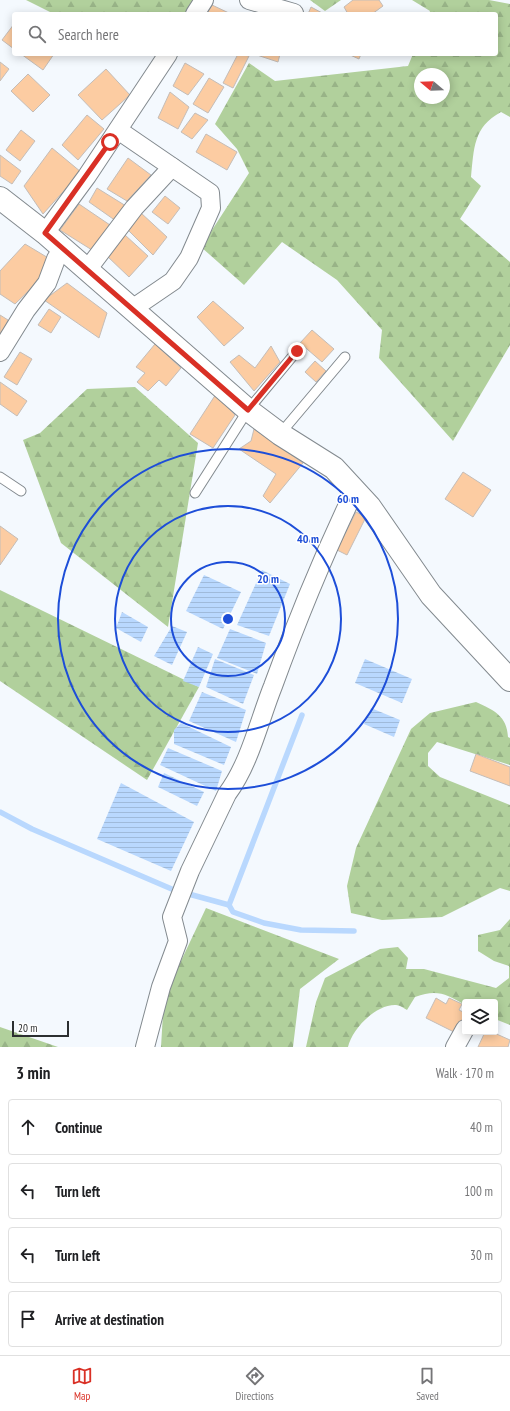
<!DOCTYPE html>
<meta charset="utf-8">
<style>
body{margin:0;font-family:"PT Sans Narrow",sans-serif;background:#f6f6f6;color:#202124}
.controls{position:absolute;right:12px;bottom:12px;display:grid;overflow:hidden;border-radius:4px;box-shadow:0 2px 10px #0003}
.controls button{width:36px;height:36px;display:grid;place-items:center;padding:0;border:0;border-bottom:1px solid #e0e0e0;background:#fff;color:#202124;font:20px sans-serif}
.compass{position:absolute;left:414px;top:68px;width:36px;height:36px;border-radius:50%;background:#fff;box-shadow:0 2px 10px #0003;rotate:289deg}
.scale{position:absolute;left:12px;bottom:10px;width:57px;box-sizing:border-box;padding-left:4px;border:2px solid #2c2f31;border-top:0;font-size:11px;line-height:14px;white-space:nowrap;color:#2c2f31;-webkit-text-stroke:3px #fff;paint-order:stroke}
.stop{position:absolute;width:12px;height:12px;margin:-9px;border:3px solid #d93025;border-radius:50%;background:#fff}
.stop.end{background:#d93025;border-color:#fff;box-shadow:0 1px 4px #0008}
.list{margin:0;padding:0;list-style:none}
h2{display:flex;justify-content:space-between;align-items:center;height:52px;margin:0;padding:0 16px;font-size:17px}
h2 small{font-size:13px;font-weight:400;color:#757577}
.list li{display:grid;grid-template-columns:26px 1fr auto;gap:12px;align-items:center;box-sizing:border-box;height:56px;margin:0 8px 8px;padding:0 8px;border:1px solid #e0e0e0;border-radius:4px}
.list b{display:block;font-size:15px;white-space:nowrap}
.list em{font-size:13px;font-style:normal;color:#757577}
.icon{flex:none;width:22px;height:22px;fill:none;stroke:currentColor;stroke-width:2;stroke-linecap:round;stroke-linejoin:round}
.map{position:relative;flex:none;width:510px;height:1047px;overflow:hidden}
.search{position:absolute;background:#fff;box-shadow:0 2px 10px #0003;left:12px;right:12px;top:12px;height:44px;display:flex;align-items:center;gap:10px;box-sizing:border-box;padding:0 14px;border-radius:4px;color:#757577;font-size:15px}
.sheet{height:308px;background:#fff}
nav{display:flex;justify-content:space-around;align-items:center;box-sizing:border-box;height:56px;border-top:1px solid #e0e0e0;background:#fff;font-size:11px;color:#757577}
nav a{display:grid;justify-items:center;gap:2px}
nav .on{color:#d93025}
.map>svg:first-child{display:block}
.forest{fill:url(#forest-firs);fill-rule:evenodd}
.water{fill:url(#water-rules)}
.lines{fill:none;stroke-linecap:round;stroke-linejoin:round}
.stream{stroke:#b9d8fe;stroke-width:5.5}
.building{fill:#fccca2;stroke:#c4bdb8}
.lane-casing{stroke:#838a8f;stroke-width:11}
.street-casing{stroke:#838a8f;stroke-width:20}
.secondary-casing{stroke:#838a8f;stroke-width:24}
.lane{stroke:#fff;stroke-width:9}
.street{stroke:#fff;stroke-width:18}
.secondary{stroke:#fff;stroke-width:22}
.route{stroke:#d93025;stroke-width:5}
.ring{fill:none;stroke:#1d4ed8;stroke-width:2}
.centre{fill:#1d4ed8;stroke:#fff;stroke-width:2}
.ring-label{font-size:12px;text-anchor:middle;font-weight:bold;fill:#1d4ed8;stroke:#fff;stroke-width:3;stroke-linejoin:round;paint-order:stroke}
</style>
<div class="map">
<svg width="510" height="1047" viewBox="0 0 510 1047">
<defs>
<pattern id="forest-firs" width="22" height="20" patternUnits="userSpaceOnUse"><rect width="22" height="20" fill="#b1d09c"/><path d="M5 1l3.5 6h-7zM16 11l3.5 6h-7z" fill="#98b387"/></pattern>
<pattern id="water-rules" width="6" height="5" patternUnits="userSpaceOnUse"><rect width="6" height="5" fill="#b9d8fe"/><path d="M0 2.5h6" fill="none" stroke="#9fbada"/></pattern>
</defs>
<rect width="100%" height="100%" fill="#f4f9fe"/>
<g class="forest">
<path d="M26 0H200L193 14H54Z"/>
<path d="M310 0H341L325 11Z"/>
<path d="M412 0H489L510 4V117L501 112C473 127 474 149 471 177L481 186 460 219 510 262V345L453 441 379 358 382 330 337 280 282 242 244 285 201 247 249 173 237 149 215 124 249 63 275 81 408 66 413 54H496V14H429L430 11ZM420 74H444V98H420Z"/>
<path d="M135 387 198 443 168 627 61 543 23 440 40 433 87 389Z"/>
<path d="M0 590 199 687 147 780 0 681Z"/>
<path d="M476 702C494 710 507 716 508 737L510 738V765L437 742 428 753V766L440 777 510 805V891L500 888 442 917 382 920 351 913 347 886 356 848 411 729 430 713Z"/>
<path d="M206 908 339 959 300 989 293 1047H161L164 997Z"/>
<path d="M510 919V1025L495 1019V1002H465V1005C446 994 437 989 415 997L407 1010C404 1008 399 1005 396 1005 376 1004 352 1029 348 1047H306L316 1002 325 978 380 949 398 947 408 958 406 969H424L496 988 509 978V966L494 961 478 951V935L500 930Z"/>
<path d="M0 1027 58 1047H0Z"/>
</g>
<g class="water">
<path d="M262 570 290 584 269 636 237 625Z"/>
<path d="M204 575 241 592 223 629 186 611Z"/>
<path d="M122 612 148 627 141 642 116 628Z"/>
<path d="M172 626 187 632 172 665 154 656Z"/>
<path d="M230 629 266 643 257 674 217 658Z"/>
<path d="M198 647 213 654 199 687 183 681Z"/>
<path d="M215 659 254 675 243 704 206 687Z"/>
<path d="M365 659 412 679 402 703 355 683Z"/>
<path d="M202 692 246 710 236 742 189 721Z"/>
<path d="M371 708 400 720 394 737 364 724Z"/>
<path d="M181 723 231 747 224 765 174 744V730Z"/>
<path d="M168 748 222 771 216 791 160 765Z"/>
<path d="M164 773 204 792 197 806 158 787Z"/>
<path d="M121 783 194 822 171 871 97 839Z"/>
</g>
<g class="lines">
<g class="stream">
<path d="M302 715 229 905 233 912 264 923 301 930 354 931"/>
<path d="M0 812 32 829 174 890 229 905"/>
</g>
</g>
<g class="building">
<path d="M353 0H379L383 6 372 14H348L344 7Z"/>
<path d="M212 5 231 14H207Z"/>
<path d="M311 7 324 14H308Z"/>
<path d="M14 24V49L2 40Z"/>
<path d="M21 54H54L43 70Z"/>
<path d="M238 54 249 56 233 88 223 83Z"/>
<path d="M254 54H280L278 62Z"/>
<path d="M348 54H361L359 59Z"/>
<path d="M0 62 9 69 0 81Z"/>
<path d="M185 63 204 74 188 95 173 86Z"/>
<path d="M106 69 130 95 102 120 78 95Z"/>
<path d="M28 74 50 95 33 112 11 91Z"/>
<path d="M209 78 224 87 208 113 193 104Z"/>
<path d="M170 92 189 107 178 129 158 118Z"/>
<path d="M195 113 208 120 192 139 181 132Z"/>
<path d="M87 115 104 129 78 160 62 145Z"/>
<path d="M21 130 35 141 20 161 6 150Z"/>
<path d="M206 134 237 152 227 170 196 152Z"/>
<path d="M52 148 81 172 43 214 24 186Z"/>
<path d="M0 155 21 171 12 184 0 176Z"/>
<path d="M128 158 151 175 127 201 107 189Z"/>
<path d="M97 188 126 206 116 221 89 202Z"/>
<path d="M165 196 180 208 168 224 152 212Z"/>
<path d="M79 204 110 225 92 250 60 230Z"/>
<path d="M141 213 167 237 153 255 128 230Z"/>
<path d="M125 235 148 256 129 277 106 255Z"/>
<path d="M25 244 50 259 41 279 15 304 0 294V271Z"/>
<path d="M67 283 107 313 99 338 44 300Z"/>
<path d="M213 301 244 328 224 346 197 317Z"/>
<path d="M49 309 61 317 51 333 38 325Z"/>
<path d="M0 315 8 320 0 337Z"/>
<path d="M312 330 334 349 322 362 300 343Z"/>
<path d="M155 344 181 368 166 386 159 380 148 391 137 382 145 373 136 367Z"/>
<path d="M271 346 280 362 254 391 230 362 239 355 255 368Z"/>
<path d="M20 352 32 359 17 385 4 377Z"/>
<path d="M315 361 326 371 316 382 305 372Z"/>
<path d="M0 382 27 401 17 416 0 404Z"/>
<path d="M216 394 235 415 213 448 190 434Z"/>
<path d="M254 429 303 463 270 503 263 496 276 474 239 449 251 441Z"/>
<path d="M463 472 491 490 473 517 445 499Z"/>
<path d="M356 512 366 517 347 555 337 550Z"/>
<path d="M0 526 18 539 0 565Z"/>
<path d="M476 754 510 767V786L470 771Z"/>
<path d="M436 998 446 1004 449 998 462 1004 459 1010 465 1013V1015L456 1033 426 1018Z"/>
<path d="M485 1032H492L510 1040 508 1047H478Z"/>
</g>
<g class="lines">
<g class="lane-casing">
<g id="lane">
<path d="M280 434 345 357"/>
<path d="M0 477 21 491"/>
<path d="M195 493 248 410 297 351"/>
</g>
</g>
<g class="street-casing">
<g id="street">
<path d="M249 0 294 13"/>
<path d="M195 14 204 0"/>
<path d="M118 130 210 193 211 208 189 258 173 281 132 309"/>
<path d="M45 233 87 176 168 54"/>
<path d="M87 270 134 208 172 167"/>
<path d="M0 352 26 310 47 283 56 259 62 249"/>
<path d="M145 1047 161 987 178 941 172 917 190 871 227 794C250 763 259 721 273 686 297 620 324 554 355 490"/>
<path d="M455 1047 465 1029"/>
</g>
</g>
<g class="secondary-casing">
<path id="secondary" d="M0 198 45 233 248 410 280 434 334 468 370 507 431 595 510 680"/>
</g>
<use href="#lane" class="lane"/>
<use href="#street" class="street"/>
<use href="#secondary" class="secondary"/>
</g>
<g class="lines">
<path class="route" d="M110 142 45 233 248 410 297 351"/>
</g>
<g class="ring">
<circle cx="228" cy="619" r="57"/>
<circle cx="228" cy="619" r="113"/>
<circle cx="228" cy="619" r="170"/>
</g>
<circle cx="228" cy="619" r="6" class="centre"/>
<g class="ring-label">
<text x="348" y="503">60 m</text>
<text x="308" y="543">40 m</text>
<text x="268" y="583">20 m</text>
</g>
</svg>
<div class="controls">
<button><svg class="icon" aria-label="layers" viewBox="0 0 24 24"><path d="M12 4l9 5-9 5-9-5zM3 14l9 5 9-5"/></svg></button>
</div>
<svg class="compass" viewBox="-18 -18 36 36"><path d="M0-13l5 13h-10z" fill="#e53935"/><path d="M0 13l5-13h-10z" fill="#757577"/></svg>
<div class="scale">20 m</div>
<div class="stop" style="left:110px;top:142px"></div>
<div class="stop end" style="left:297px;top:351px"></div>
<div class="search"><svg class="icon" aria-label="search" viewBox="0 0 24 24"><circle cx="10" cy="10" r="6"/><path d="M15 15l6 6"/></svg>Search here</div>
</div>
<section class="sheet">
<h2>3 min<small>Walk · 170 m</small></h2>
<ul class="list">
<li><svg class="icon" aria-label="ahead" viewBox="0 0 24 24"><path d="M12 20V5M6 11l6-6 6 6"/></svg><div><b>Continue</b></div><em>40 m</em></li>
<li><svg class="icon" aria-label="left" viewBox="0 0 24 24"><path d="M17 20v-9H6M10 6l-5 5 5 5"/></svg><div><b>Turn left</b></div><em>100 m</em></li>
<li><svg class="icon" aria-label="left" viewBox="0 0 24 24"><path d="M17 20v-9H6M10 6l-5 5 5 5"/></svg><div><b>Turn left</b></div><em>30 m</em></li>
<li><svg class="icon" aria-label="arrive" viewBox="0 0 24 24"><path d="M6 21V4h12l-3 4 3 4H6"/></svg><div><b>Arrive at destination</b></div></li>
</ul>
</section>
<nav>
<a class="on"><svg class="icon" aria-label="map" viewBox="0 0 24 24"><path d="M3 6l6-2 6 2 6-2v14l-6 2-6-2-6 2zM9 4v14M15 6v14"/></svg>Map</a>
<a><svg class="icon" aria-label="directions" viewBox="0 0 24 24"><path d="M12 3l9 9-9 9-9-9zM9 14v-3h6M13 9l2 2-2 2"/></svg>Directions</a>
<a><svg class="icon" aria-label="saved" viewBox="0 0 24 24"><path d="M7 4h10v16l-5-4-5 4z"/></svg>Saved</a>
</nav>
